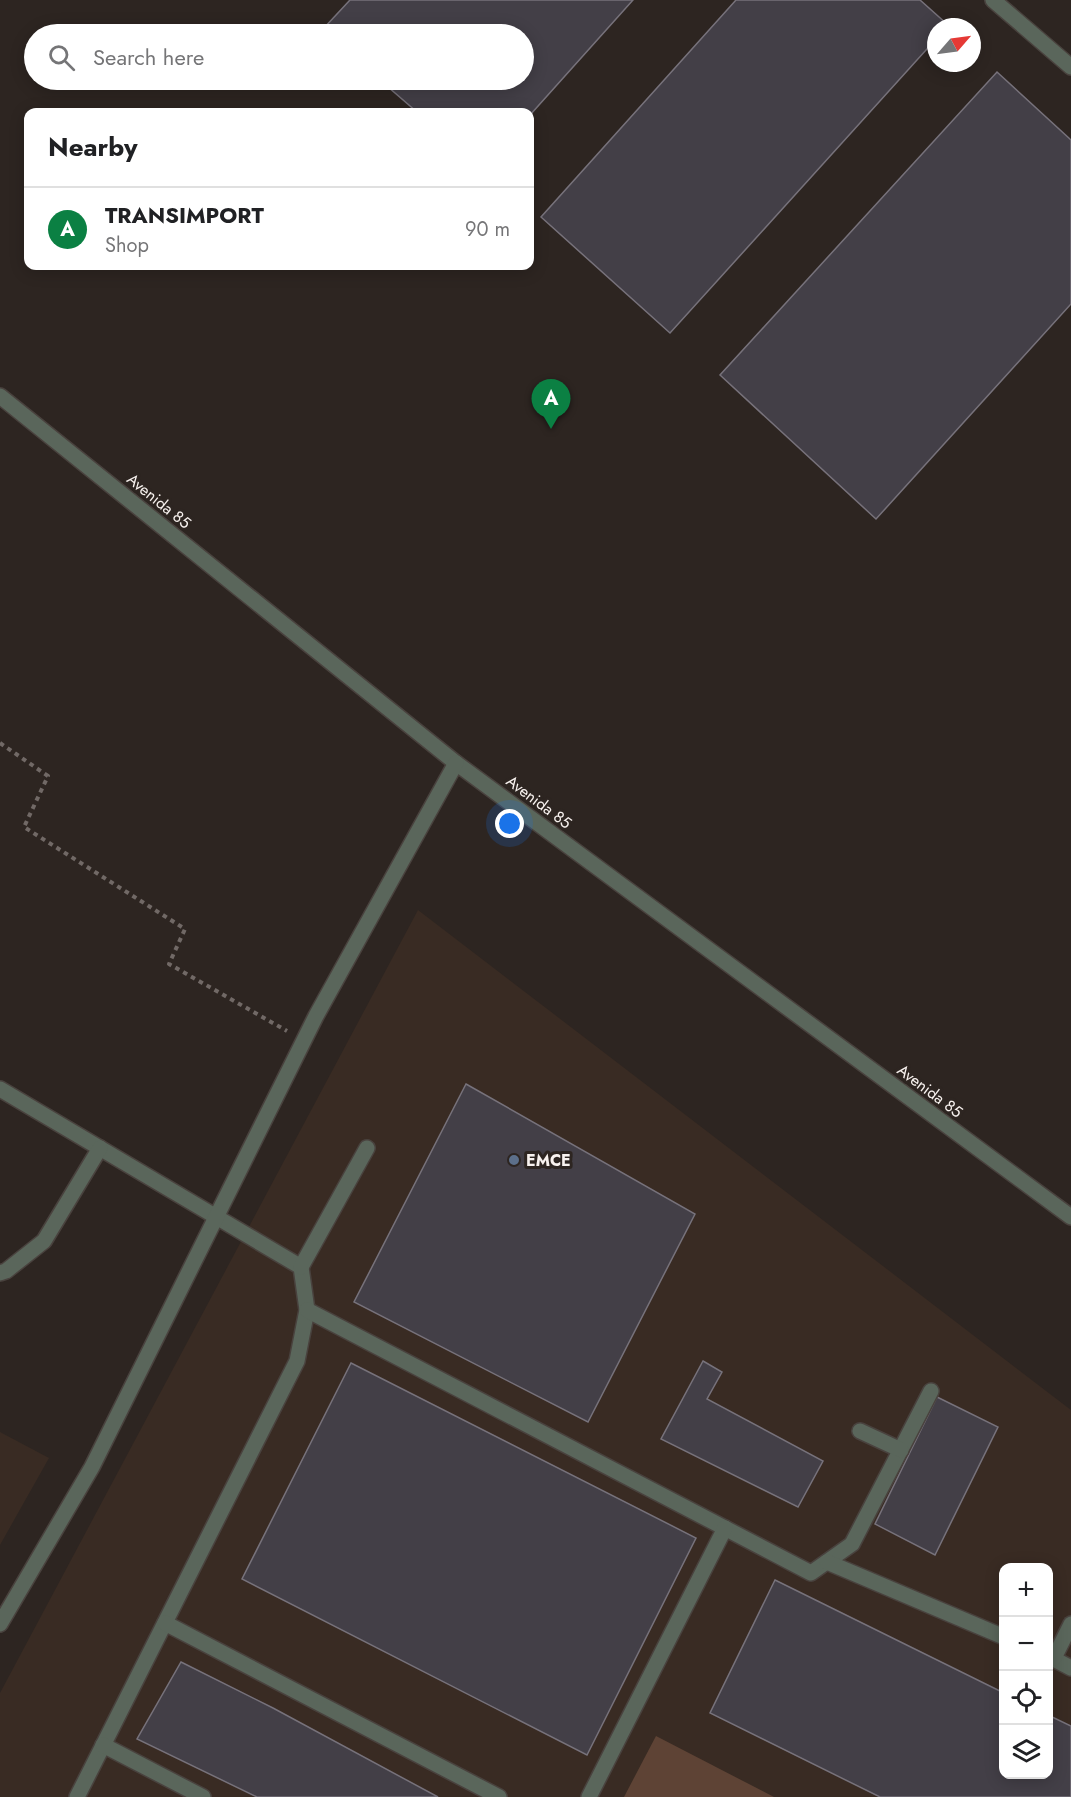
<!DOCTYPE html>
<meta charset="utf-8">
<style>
body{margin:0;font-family:Jost,sans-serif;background:#f6f6f6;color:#202124}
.controls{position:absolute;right:18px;bottom:18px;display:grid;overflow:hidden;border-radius:12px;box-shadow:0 3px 15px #0003}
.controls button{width:54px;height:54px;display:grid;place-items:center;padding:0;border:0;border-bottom:2px solid #e0e0e0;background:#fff;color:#202124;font:30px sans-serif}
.compass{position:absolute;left:927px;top:18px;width:54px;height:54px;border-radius:50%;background:#fff;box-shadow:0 3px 15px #0003;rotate:62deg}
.you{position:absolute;left:510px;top:824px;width:21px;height:21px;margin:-15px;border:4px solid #fff;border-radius:50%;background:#1a73e8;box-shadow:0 0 0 9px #1a73e833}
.badge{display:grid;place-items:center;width:39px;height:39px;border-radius:50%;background:#0b8043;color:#fff;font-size:20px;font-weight:700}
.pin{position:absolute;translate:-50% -50px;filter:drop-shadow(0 2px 3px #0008)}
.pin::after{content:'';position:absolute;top:32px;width:21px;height:18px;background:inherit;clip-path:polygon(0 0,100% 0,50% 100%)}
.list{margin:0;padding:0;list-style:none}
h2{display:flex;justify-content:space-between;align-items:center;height:78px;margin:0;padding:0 24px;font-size:26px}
h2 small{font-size:20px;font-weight:400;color:#757577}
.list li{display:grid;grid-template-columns:39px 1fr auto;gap:18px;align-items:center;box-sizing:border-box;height:84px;padding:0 24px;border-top:2px solid #e0e0e0}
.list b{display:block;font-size:22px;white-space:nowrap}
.list p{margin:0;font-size:20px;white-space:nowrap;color:#757577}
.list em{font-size:20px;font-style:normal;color:#757577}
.icon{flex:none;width:33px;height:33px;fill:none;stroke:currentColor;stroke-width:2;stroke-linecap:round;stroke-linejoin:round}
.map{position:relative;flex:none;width:1071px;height:1797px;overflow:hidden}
.search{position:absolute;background:#fff;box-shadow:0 3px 15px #0003;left:24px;top:24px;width:510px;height:66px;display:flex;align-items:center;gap:15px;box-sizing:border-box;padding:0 21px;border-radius:33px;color:#757577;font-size:22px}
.panel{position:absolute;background:#fff;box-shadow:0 3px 15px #0003;left:24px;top:108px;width:510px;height:162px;border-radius:12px}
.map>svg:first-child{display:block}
.built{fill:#392b23;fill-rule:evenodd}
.green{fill:#5e4335}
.building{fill:#433f47;stroke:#77727b;stroke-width:1.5}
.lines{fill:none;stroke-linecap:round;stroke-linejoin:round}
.minor-casing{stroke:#49423e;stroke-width:18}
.path{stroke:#716966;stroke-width:4;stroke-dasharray:4.5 4.5;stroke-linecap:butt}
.minor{stroke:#5a665b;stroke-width:15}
.service-dot{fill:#5c6f8a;stroke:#2d2521;stroke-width:2}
.labels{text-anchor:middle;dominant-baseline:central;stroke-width:6;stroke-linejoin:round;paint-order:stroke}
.street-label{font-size:16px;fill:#f8f2ef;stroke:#2d2521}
.poi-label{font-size:16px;font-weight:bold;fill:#f8f2ef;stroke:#2d2521;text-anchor:start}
</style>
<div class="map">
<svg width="1071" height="1797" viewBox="0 0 1071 1797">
<rect width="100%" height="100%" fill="#2d2521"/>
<g class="built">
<path d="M418 910 1071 1410V1797H0V1693ZM1004 1568H1048V1774H1004Z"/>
<path d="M0 1432 49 1458 0 1545Z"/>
</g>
<path class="green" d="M656 1736 774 1797H624Z"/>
<g class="building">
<path d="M350 0H633L530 115V112H417L380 80H524V34H331L324 28Z"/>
<path d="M736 0H920L948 25 936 27V39L670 333 541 217Z"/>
<path d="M997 72 1071 140V304L876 519 720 375Z"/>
<path d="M466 1084 695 1214 588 1422 354 1302Z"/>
<path d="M703 1361 722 1372 707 1399 823 1461 798 1507 661 1439Z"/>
<path d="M351 1363 696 1538 587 1755 242 1579Z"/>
<path d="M937 1397 998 1427 935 1555 875 1524Z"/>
<path d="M775 1580 1004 1693V1774H1048V1715L1071 1726V1797H880L710 1713Z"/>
<path d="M181 1662 273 1708 438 1797H257L137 1739Z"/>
</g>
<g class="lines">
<g class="minor-casing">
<g id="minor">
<path d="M993 0 1071 67"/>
<path d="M0 396 456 763 1071 1217"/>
<path d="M0 1089 301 1267 307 1310 297 1361 77 1797"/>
<path d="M301 1267 367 1148"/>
<path d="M0 1273 6 1271 44 1241 100 1148"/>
<path d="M307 1310 811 1573 852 1544 931 1391"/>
<path d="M860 1431 901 1450"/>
<path d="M827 1562 1004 1637"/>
<path d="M165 1623 499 1797"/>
<path d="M0 1624 92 1467 316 1016 456 763"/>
<path d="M1048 1656 1071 1668"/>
<path d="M1054 1658 1071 1624"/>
<path d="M103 1745 203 1797"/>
<path d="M589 1797 725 1528"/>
</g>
</g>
<path class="path" d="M0 743 48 776 24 827 185 929 169 964 287 1031"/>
<use href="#minor" class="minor"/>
</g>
<circle class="service-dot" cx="514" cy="1160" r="6"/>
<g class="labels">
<g class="street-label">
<text transform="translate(159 501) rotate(39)">Avenida 85</text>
<text transform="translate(539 802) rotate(37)">Avenida 85</text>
<text transform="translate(930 1091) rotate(37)">Avenida 85</text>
</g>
<g class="poi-label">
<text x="526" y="1160">EMCE</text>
</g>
</g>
</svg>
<div class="controls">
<button>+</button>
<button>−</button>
<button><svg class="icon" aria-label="locate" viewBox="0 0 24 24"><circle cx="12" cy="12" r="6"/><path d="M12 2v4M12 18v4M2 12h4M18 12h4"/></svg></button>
<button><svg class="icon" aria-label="layers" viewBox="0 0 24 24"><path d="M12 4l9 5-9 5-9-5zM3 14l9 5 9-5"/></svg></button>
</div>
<svg class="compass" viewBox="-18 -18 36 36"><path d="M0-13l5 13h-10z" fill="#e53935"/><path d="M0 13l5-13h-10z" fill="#757577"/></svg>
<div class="you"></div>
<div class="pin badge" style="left:551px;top:429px">A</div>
<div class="search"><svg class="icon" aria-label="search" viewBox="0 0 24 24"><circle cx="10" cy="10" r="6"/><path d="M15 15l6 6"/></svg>Search here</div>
<section class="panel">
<h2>Nearby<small></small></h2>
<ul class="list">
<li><span class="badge">A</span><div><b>TRANSIMPORT</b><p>Shop</p></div><em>90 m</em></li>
</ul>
</section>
</div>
